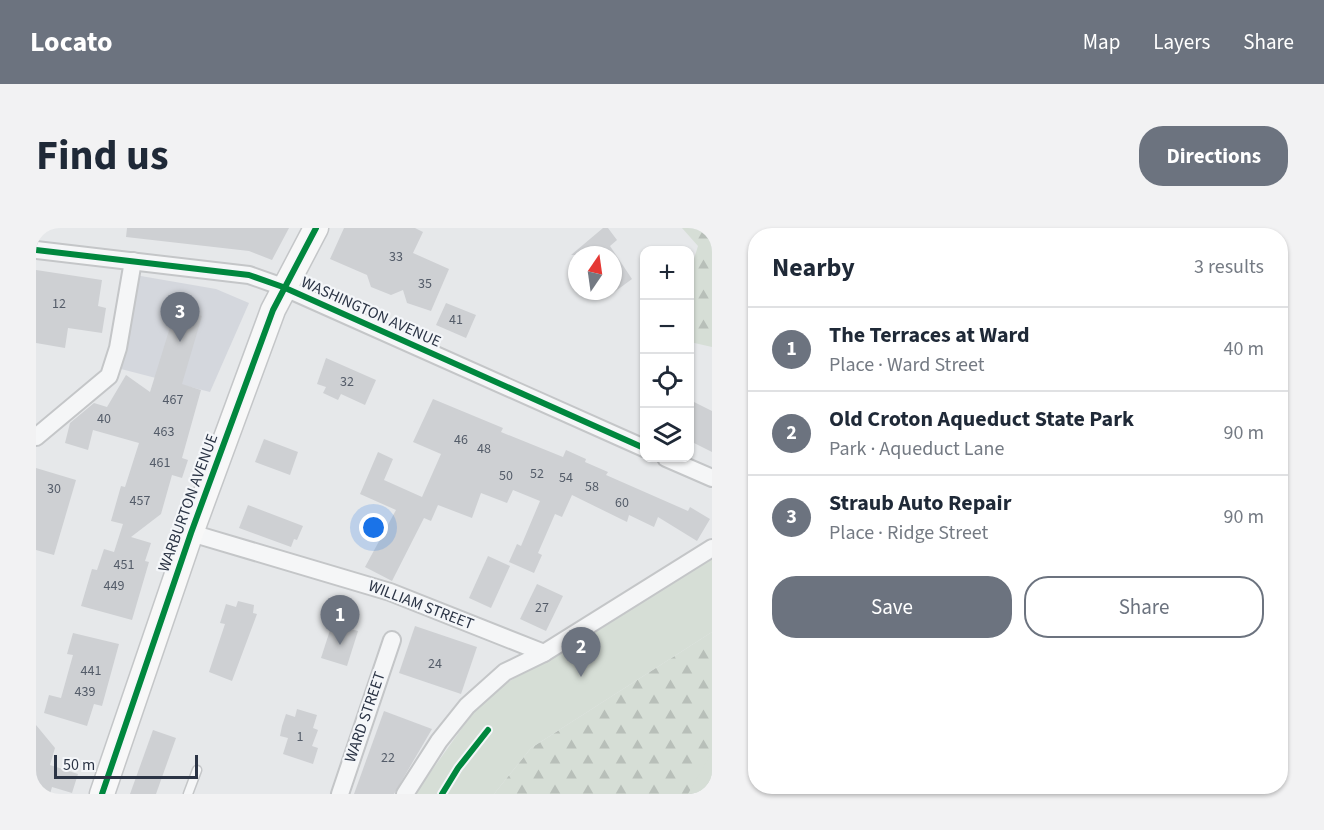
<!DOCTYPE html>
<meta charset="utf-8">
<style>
body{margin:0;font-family:"Source Sans 3",sans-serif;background:#f2f2f3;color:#1f2937}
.controls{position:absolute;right:18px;top:18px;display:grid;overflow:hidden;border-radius:12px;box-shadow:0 2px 4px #0004}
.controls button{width:54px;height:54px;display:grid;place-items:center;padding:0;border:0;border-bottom:2px solid #e0e1e3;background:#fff;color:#1f2937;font:30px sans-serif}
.compass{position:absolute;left:532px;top:18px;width:54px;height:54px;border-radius:50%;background:#fff;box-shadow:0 2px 4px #0004;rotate:13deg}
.scale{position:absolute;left:18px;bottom:15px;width:144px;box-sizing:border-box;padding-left:6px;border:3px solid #2b3445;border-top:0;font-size:16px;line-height:21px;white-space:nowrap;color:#2b3445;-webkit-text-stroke:4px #f4f6f9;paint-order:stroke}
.you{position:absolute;left:338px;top:300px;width:21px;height:21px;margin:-15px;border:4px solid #fff;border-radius:50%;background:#1a73e8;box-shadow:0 0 0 9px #1a73e833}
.badge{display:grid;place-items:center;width:39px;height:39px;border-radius:50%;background:#6c737f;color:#fff;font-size:20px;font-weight:700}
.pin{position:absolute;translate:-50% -50px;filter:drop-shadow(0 2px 3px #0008)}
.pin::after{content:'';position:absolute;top:32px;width:21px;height:18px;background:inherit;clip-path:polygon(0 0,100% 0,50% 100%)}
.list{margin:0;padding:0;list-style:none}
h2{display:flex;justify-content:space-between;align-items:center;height:78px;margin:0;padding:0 24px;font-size:26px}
h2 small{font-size:20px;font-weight:400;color:#747a83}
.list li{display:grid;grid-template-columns:39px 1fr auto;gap:18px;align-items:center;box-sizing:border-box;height:84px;padding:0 24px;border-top:2px solid #e0e1e3}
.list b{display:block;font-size:22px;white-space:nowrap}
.list p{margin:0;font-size:20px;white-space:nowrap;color:#747a83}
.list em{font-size:20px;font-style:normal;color:#747a83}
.actions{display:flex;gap:12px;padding:18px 24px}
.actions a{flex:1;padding:14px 0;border:2px solid #6c737f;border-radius:24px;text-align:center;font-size:21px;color:#6c737f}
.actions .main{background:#6c737f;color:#fff}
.icon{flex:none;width:33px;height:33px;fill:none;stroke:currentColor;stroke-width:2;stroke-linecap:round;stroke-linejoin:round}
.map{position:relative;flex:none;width:676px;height:566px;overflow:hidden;border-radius:24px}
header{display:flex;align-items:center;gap:36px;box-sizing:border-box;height:84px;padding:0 30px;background:#6c737f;color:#fff}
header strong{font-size:28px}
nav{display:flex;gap:33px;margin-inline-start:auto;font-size:21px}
.intro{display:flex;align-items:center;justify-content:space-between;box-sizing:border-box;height:144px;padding:0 36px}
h1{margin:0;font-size:42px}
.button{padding:15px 27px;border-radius:24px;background:#6c737f;color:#fff;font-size:21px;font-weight:700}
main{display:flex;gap:36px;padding:0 36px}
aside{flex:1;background:#fff;border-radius:24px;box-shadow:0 2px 4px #0004}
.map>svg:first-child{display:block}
.built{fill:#d4d7dd}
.forest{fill:url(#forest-firs)}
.park{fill:#d6ded6}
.building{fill:#ced0d3}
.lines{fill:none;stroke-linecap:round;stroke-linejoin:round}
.lane-casing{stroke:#c4c6c8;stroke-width:11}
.street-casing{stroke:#c4c6c8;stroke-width:20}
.secondary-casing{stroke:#c4c6c8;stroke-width:27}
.lane{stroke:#f5f6f7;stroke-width:8}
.street{stroke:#f5f6f7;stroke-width:16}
.secondary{stroke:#f8f8f8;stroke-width:24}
.cycleway-casing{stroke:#f4f6f9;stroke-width:10}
.cycleway{stroke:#00873e;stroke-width:6}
.labels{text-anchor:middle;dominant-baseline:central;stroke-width:4.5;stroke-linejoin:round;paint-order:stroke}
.number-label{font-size:14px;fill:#545c69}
.street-label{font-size:16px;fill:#2b3445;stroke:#f4f6f9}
</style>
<header>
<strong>Locato</strong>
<nav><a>Map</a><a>Layers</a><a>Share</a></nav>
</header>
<div class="intro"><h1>Find us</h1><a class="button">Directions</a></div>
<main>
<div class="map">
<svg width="676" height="566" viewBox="0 0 676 566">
<defs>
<pattern id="forest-firs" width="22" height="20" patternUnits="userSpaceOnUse" patternTransform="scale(1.5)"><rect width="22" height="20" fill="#d6ded6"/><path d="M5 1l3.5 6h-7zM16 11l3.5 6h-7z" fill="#b8bfb9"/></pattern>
</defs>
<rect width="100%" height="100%" fill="#e6e8ea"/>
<path class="built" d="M99 47 180 61 213 75 174 164 85 141Z"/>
<g class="forest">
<path d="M646 0H676V119L654 114V43L662 18Z"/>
<path d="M676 404V566H458L495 520Z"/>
</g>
<g class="park">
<path d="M676 327V404L495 520 458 566H379L436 486 466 458Z"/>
<path d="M676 524V566H652Z"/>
</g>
<g class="building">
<path d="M91 0H253L236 32 213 23 90 9Z"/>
<path d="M308 0H379L387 4 377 25 413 41 395 83 371 75 367 62 355 67 335 59 331 47 294 31Z"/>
<path d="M567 0H572L581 12 574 18 596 51 577 65V27H535Z"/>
<path d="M0 42 66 52 62 78 70 80 66 105 32 100 29 120 0 115Z"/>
<path d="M410 75 440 87 430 110 400 97Z"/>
<path d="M140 80 166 88 146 156 165 162 146 230 152 232 146 250 136 247 125 286 95 309 115 315 109 333 113 334 96 392 45 378 56 341 61 342 68 321 78 324 87 296 75 293 85 258 89 259 103 215 57 202 52 222 29 215 34 195 58 175 71 179 90 147 114 164Z"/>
<path d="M290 130 340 152 329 177 305 166 302 172 287 165 290 159 281 156Z"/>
<path d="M397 171 467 200 465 204 527 229 530 222 550 231 549 234 572 244 570 247 652 283 654 279 674 291 661 313 622 289 618 299 593 287 591 294 536 267 526 289 519 286 502 325 506 327 498 345 473 334 481 316 485 318 504 273 477 262 471 275 445 265 436 290 402 277 395 293 388 290 356 353 329 339 360 282 324 266 342 224 357 231 348 252 386 269 405 226 377 214Z"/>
<path d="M654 172 676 183V224L654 213Z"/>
<path d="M228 211 262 224 254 247 219 234Z"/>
<path d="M0 240 40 252 18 327 0 322Z"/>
<path d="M212 277 267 298 261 312 258 311 255 319 203 300Z"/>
<path d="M452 328 474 338 455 380 433 370Z"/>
<path d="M501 356 527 368 510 403 484 391Z"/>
<path d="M202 373 218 377 217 385 221 386 196 453 173 444 189 396 184 395 190 376 200 379Z"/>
<path d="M296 396 322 403 311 438 285 430Z"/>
<path d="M379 398 441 419 425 466 363 445Z"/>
<path d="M37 405 83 416 66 478 58 476 51 498 8 485 13 467 25 470 37 427 31 426Z"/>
<path d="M261 481 281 487 277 500 282 502 276 518 282 520 277 536 247 526 252 510 244 508 246 498 250 486 259 489Z"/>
<path d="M348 483 396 501 358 566H318Z"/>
<path d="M0 497 19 520 14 537 42 546 36 565 16 559 14 566H0Z"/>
<path d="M117 502 140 510 120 566H94Z"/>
</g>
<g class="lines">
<g class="lane-casing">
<path id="lane" d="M152 566 161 542"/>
</g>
<g class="street-casing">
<g id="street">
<path d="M0 22 213 47 247 59 608 220"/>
<path d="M0 209 73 148 82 120 97 33"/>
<path d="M630 230 676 250"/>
<path d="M155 305 354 364 508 425"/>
<path d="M304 566 356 412"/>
<path d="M369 566 403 513 431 478 469 444 508 425 676 320"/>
</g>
</g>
<g class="secondary-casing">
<path id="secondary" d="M66 566 155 305 237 82 280 0"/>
</g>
<use href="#lane" class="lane"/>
<use href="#street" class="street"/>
<use href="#secondary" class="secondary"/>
<g class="cycleway-casing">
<g id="cycleway">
<path d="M0 22 213 47 247 59 608 220"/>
<path d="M66 566 155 305 237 82 280 0"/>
<path d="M406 566 422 540 452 502"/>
</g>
</g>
<use href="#cycleway" class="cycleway"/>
</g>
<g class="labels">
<g class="number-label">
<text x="360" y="29">33</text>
<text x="389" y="56">35</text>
<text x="23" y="76">12</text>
<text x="420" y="92">41</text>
<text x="311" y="154">32</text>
<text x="137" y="172">467</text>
<text x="68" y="191">40</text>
<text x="128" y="204">463</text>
<text x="425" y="212">46</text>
<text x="448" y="221">48</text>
<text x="124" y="235">461</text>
<text x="501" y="246">52</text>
<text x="470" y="248">50</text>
<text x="530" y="250">54</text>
<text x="556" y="259">58</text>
<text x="18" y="261">30</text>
<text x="104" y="273">457</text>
<text x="586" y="275">60</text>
<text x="88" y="337">451</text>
<text x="78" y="358">449</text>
<text x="506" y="380">27</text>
<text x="399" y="436">24</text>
<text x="55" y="443">441</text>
<text x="49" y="464">439</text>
<text x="264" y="509">1</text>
<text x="352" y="530">22</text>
</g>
<g class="street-label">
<text transform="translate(335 84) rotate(24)">WASHINGTON AVENUE</text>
<text transform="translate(152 275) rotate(-70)">WARBURTON AVENUE</text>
<text transform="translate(385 377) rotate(21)">WILLIAM STREET</text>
<text transform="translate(329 489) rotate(-71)">WARD STREET</text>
</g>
</g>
</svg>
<div class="controls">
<button>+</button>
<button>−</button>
<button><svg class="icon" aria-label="locate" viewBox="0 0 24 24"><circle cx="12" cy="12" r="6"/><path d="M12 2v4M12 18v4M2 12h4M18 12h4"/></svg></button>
<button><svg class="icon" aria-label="layers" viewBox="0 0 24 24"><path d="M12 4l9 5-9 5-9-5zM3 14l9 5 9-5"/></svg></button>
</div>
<svg class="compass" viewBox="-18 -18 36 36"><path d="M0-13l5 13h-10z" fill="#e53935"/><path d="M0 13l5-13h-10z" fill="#747a83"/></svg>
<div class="scale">50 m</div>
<div class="you"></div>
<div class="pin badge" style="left:304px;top:417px">1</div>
<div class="pin badge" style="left:545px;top:449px">2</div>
<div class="pin badge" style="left:144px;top:114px">3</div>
</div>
<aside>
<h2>Nearby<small>3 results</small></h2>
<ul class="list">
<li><span class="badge">1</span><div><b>The Terraces at Ward</b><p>Place · Ward Street</p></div><em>40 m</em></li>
<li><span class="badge">2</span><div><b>Old Croton Aqueduct State Park</b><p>Park · Aqueduct Lane</p></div><em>90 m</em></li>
<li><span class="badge">3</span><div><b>Straub Auto Repair</b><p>Place · Ridge Street</p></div><em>90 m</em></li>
</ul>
<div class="actions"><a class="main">Save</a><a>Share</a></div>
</aside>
</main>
